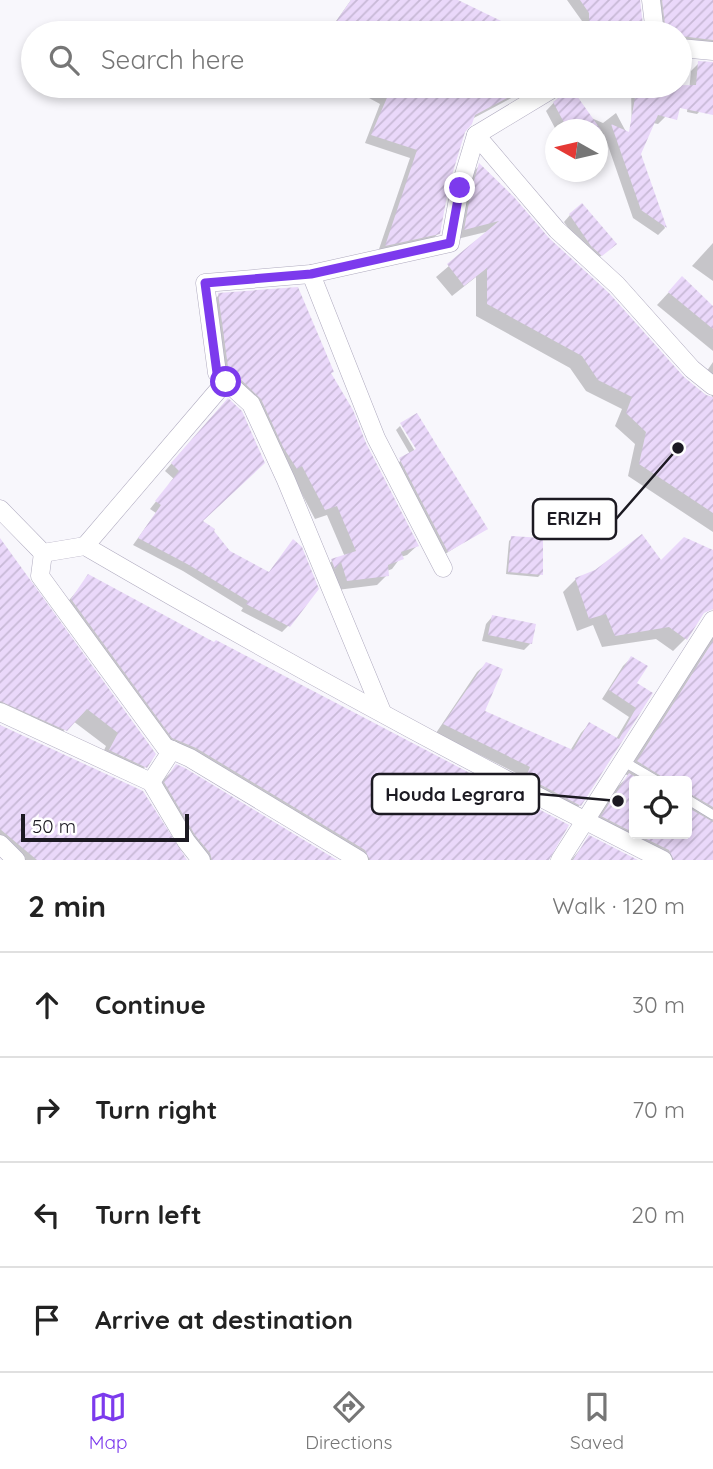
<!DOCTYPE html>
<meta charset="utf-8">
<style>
body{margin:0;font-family:Quicksand,sans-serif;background:#f6f6f6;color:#222}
.controls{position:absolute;right:21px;bottom:21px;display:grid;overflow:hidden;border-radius:7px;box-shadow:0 4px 10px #0003}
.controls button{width:63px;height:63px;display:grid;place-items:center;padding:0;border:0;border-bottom:2px solid #e0e0e0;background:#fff;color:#222;font:35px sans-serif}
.compass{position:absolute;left:545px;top:119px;width:63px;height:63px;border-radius:50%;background:#fff;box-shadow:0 4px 10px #0003;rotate:278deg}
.scale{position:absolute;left:21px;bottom:18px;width:168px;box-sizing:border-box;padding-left:7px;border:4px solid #1c1a22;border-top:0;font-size:19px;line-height:24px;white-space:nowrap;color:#1c1a22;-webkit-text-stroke:5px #fff;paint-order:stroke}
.stop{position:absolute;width:21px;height:21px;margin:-16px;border:5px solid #7c3aed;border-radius:50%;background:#fff}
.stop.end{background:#7c3aed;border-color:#fff;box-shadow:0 2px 7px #0008}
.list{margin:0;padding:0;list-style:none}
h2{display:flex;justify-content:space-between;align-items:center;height:91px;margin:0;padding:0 28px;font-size:30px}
h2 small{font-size:23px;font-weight:400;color:#767676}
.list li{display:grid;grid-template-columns:46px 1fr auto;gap:21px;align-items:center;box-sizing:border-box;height:105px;padding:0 28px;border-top:2px solid #e0e0e0}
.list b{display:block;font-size:26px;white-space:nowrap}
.list em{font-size:23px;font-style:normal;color:#767676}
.icon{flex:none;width:38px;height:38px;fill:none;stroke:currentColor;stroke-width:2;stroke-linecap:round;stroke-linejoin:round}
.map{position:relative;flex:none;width:713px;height:860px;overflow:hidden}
.search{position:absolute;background:#fff;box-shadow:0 4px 10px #0003;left:21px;right:21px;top:21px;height:77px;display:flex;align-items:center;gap:18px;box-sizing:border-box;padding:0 24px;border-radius:38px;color:#767676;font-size:26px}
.sheet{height:511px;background:#fff}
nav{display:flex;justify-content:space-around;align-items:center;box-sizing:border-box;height:98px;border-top:2px solid #e0e0e0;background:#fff;font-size:19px;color:#767676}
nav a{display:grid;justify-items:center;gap:4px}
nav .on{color:#7c3aed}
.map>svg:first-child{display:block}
.shadow{fill:#0003;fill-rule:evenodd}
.building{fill:url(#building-hatch)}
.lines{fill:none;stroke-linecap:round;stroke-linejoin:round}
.lane-casing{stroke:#afaabf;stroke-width:10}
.street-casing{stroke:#afaabf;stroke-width:19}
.lane{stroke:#fff;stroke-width:9}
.street{stroke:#fff;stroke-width:18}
.route{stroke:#7c3aed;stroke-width:9}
.leader{fill:none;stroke:#1c1a22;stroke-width:2.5}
.callout-dot{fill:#1c1a22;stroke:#fff;stroke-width:2.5}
.callout{fill:#fff;stroke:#1c1a22;stroke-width:2.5}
.callout-label{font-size:19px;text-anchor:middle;font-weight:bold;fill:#1c1a22}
</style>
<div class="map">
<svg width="713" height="860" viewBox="0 0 713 860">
<defs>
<pattern id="building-hatch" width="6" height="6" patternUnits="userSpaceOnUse" patternTransform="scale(1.75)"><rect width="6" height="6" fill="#ead8fa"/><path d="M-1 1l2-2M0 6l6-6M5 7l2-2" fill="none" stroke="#c8b9d6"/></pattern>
</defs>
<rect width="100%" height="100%" fill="#f8f7fc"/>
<g class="shadow">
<path d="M351 0H454L522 33H315L322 27 329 31Z"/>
<path d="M567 0H638L642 33H582V21Z"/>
<path d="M650 0H713V52L680 44V33H658Z"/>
<path d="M699 63H713V80L705 106 697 114 687 112 691 71Z"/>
<path d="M347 86H539L533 89 532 87 472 119 464 131 447 184 439 233 430 241 378 252 410 158 365 143 380 104Z"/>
<path d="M556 86H584L586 89 576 98 589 117 603 123 616 113 632 143 631 86H664L665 117 658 124 653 123 639 155 665 228 658 235 633 218 604 134 598 139V130H556L546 111 561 95Z"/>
<path d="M479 166 682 378 713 400V532L628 476 635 444 615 426 622 409 586 391 570 368 476 316V277L452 296 436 277 490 231 453 240 468 177Z"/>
<path d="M570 215 608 250 595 261 585 252 564 222Z"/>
<path d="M713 243V281L692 266Z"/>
<path d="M671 290 713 309V351L657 305Z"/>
<path d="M219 295 330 374 417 546 407 555 401 557 392 569 387 571V575L377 585 337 590 322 571 332 561 345 557 327 515 315 519 292 475 251 409 218 378 209 305Z"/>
<path d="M713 362V399L709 389 700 381Z"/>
<path d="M221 407 201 521 229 552 268 574 293 541 288 626 282 632 241 611 243 608 183 571 133 545 156 513 150 509 174 479 165 471Z"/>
<path d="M400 426 419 458 486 528 442 556 395 465 410 454 396 430Z"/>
<path d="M512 538 541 574 538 577 506 574 509 541Z"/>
<path d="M0 541 146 766 133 779 98 763 106 746 73 721 53 742 0 719Z"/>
<path d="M713 551V580L686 638 673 651 656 639 602 647 593 625 577 631 563 592 576 579Z"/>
<path d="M89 577 547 860H357L183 760 59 612Z"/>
<path d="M492 617 531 643 524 650 482 641 486 624Z"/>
<path d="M713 635V857L710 860H651L590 829 617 787 629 776 625 774ZM634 781H687V834H634Z"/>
<path d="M631 658 634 684 650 694 580 805 571 813 519 786 522 776 436 733 477 672 486 664 483 712 570 751 581 733 589 724 616 739 629 717 602 699 623 666Z"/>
<path d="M0 725 185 860H8L0 853Z"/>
<path d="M176 767 332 860H193L153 796 164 779Z"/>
<path d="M590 838 634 860H571Z"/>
</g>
<g class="building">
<path d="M351 0H458L526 33H328Z"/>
<path d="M580 0H640L644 33H589V13Z"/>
<path d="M662 0H713V40L680 36V33H666Z"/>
<path d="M698 61 713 62V115L680 108 677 120 658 115 641 154 667 228 641 210 611 124 629 132 637 86 696 85Z"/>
<path d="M392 86H530L475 115 472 124 465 132 449 185 440 234 385 246 417 150 371 135Z"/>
<path d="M568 86H570L601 130H568L553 102 563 95Z"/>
<path d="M479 163 514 197 549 238 609 293 684 377 706 395 713 397V513L639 464 646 432 626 413 632 397 598 380 582 356 487 304V268L464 286 447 264 499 221 464 230 471 191Z"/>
<path d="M582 203 617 244 602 256 591 246 569 214Z"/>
<path d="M682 276 713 306V329L668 292Z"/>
<path d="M298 287 334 372 331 373 353 410 366 443 419 546 401 552 404 559 388 565 389 576 347 581 341 562 335 569 331 559 356 551 337 506 325 510 302 466 297 469 283 447 261 399 228 367 218 293Z"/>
<path d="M228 398 242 411 265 463 203 521 215 529 214 531 230 551 269 572 293 539 302 547 319 589 290 627 246 604 248 601 189 565 138 538 161 505 155 501 179 471 171 463Z"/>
<path d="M417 413 488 529 448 552 399 458 416 449 400 423Z"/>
<path d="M642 534 661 560 684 537 713 550V609L704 613 687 640 669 627 615 636 606 614 589 619 575 578 595 570Z"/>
<path d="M511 536 543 538V575L508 572Z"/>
<path d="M0 538 156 754 147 768 109 750 118 733 87 709 67 731 0 701Z"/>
<path d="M88 574 214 642 216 640 569 825 549 860H370L365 850 196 748 172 738 71 599Z"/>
<path d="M492 615 536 624 532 644 488 635Z"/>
<path d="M713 641V807L687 792V781H669L637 761Z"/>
<path d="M631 656 648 666 637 683 653 693 581 806 526 777 530 767 443 724 486 662 503 669 485 711 573 750 589 722 619 739 636 708 609 690Z"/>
<path d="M0 725 143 791 187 860H37L0 829Z"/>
<path d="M176 764 185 768 337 860H212L210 853 195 835 164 782Z"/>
<path d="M629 773 634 776V833L601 816Z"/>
<path d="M687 807 713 822V860H674L669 850 636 834H687Z"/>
<path d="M589 835 638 860H573Z"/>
</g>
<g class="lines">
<g class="lane-casing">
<g id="lane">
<path d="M623 761 657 781"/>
<path d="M687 799 713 815"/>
</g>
</g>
<g class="street-casing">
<g id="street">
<path d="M651 0 655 33"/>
<path d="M680 48 713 51"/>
<path d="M476 135 557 230 617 285 692 369 713 386"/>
<path d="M311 274 376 438 443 568"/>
<path d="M0 509 43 553"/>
<path d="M85 546 226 381"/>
<path d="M43 553 85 546C274 656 467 762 663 860"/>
<path d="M43 553 40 576 165 747 190 758 359 860"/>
<path d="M0 712 151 782 186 841 201 860"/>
<path d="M382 712 286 480 251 404 217 373 205 283 311 274 450 243 460 188 476 135 557 86"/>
<path d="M151 782 172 750"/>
<path d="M0 844 16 860"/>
<path d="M560 860 713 620"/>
</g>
</g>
<use href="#lane" class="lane"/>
<use href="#street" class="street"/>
</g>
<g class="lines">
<path class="route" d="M226 382 217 373 205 283 311 274 450 243 460 188"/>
</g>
<path class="leader" d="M678 448L616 519M618 801L539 794"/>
<g class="callout-dot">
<circle cx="678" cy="448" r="7"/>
<circle cx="618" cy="801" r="7"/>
</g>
<g class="callout">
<rect x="533" y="499" width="83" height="40" rx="7"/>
<rect x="372" y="774" width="167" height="40" rx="7"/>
</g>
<g class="callout-label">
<text x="574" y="525">ERIZH</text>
<text x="455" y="801">Houda Legrara</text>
</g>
</svg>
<div class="controls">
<button><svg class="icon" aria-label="locate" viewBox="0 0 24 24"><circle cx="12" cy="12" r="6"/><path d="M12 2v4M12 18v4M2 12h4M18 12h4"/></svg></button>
</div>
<svg class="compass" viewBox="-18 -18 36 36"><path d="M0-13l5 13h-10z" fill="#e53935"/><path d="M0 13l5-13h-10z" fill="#767676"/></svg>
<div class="scale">50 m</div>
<div class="stop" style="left:226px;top:382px"></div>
<div class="stop end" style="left:460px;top:188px"></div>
<div class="search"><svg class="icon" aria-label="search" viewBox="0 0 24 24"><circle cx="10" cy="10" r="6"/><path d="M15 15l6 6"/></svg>Search here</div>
</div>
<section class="sheet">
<h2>2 min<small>Walk · 120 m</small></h2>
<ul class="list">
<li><svg class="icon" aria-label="ahead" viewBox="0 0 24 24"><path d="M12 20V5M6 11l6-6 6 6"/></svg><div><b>Continue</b></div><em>30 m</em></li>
<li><svg class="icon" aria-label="right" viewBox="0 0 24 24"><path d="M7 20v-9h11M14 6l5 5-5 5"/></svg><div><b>Turn right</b></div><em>70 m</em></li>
<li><svg class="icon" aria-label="left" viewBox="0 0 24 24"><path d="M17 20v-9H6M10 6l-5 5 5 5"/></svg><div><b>Turn left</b></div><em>20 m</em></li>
<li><svg class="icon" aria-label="arrive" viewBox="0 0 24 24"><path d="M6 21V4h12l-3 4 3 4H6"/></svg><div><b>Arrive at destination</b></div></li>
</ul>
</section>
<nav>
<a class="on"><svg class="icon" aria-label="map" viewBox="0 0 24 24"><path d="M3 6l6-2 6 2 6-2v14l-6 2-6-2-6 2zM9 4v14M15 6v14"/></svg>Map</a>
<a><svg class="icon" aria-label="directions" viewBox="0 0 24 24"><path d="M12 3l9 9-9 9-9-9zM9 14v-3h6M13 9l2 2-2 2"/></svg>Directions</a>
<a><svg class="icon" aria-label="saved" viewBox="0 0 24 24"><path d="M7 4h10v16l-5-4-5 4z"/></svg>Saved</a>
</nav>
